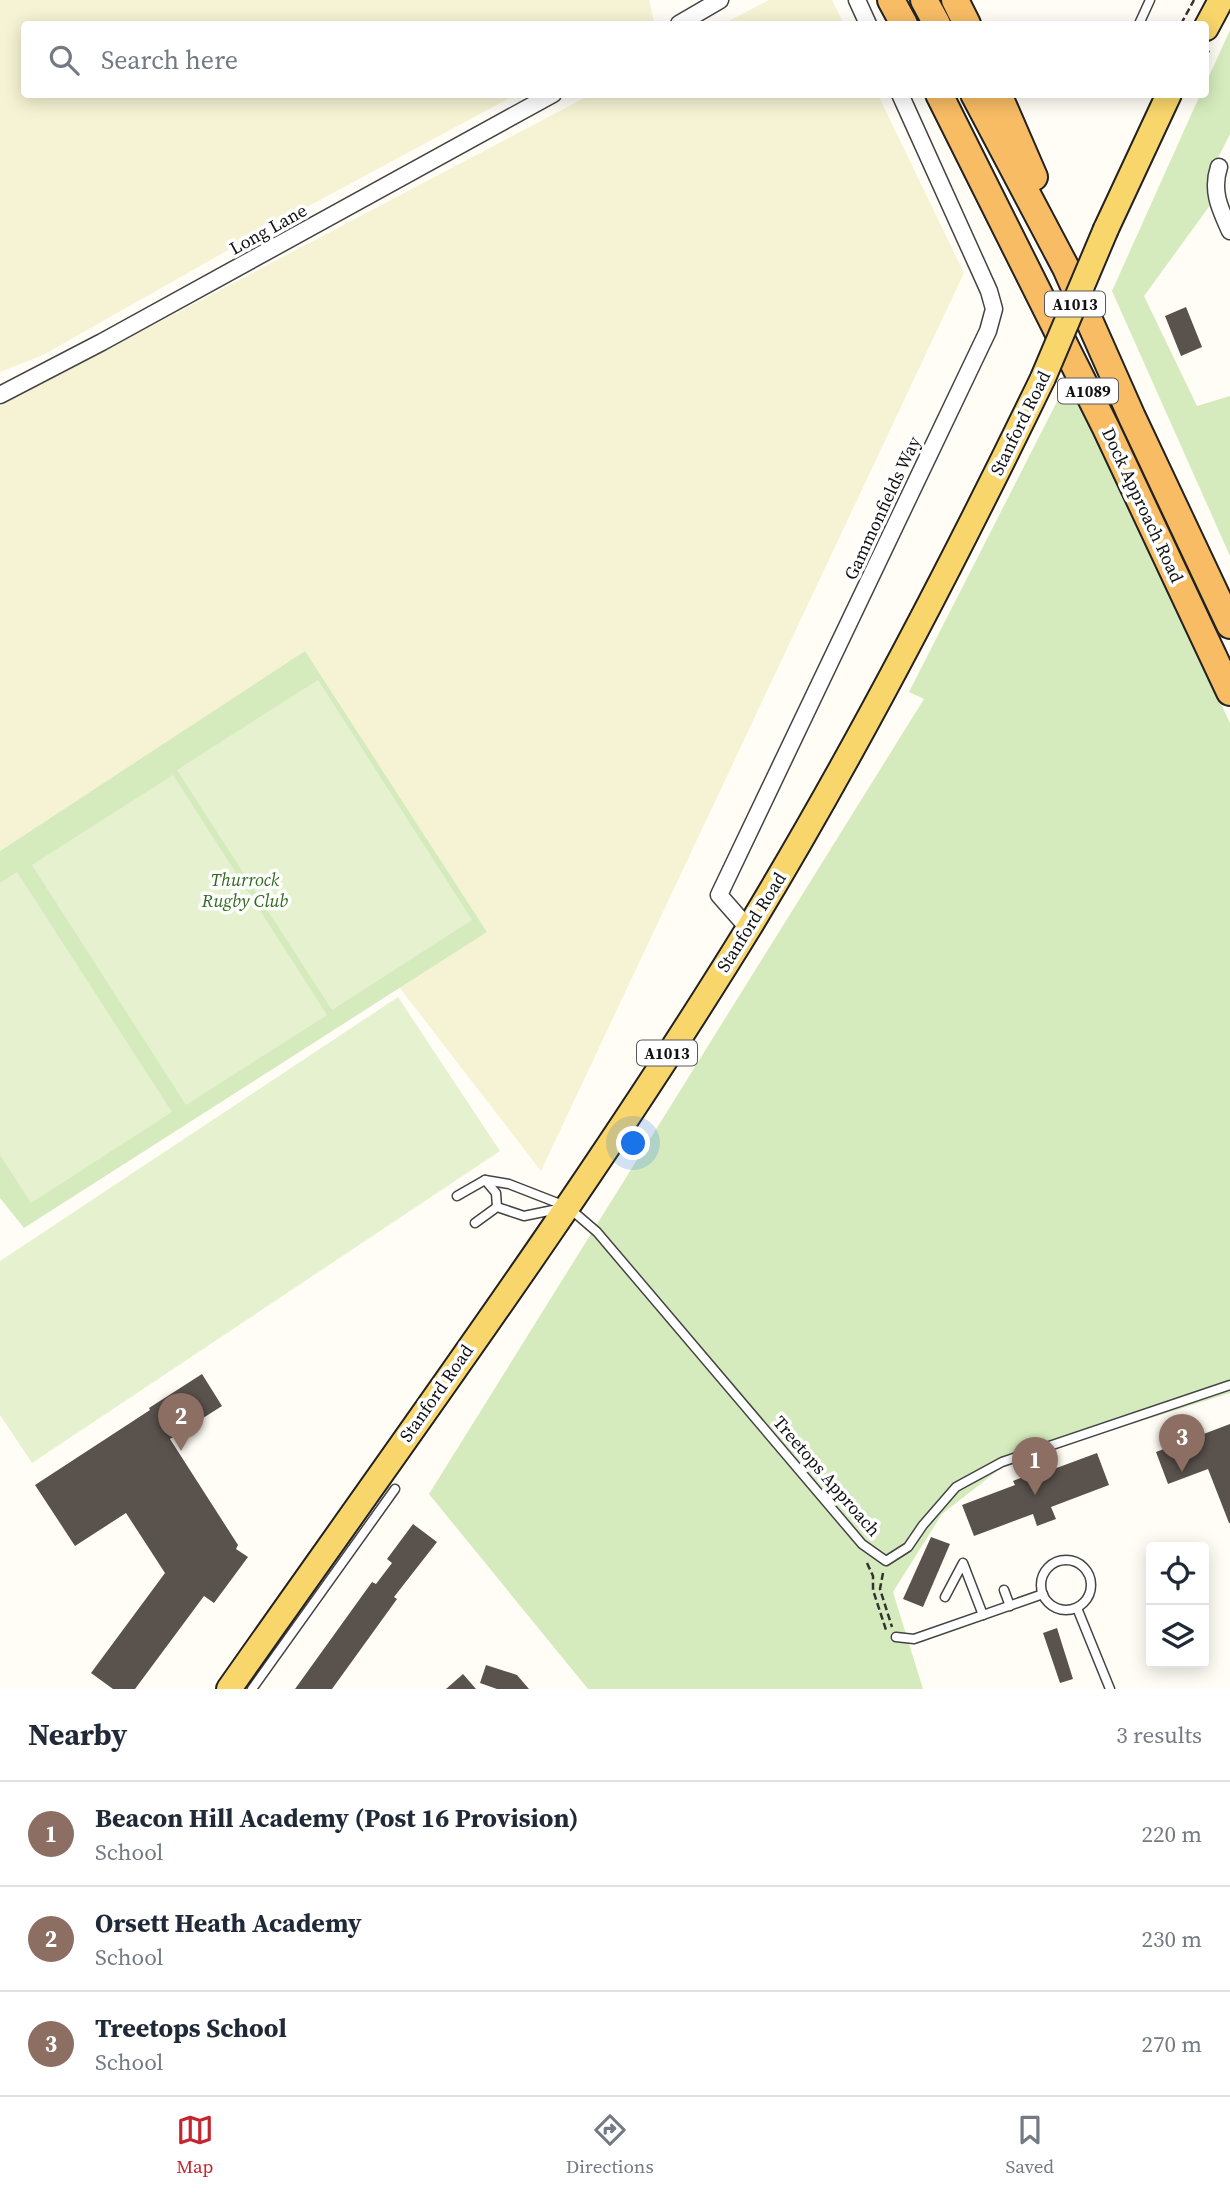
<!DOCTYPE html>
<style>
body{margin:0;font-family:"Source Serif 4",serif;background:#f6f6f7;color:#1f2937}
.controls{position:absolute;right:21px;bottom:21px;display:grid;overflow:hidden;border-radius:7px;box-shadow:0 4px 18px #0003}
.controls button{width:63px;height:63px;display:grid;place-items:center;padding:0;border:0;border-bottom:2px solid #e0e1e3;background:#fff;color:#1f2937;font:35px sans-serif}
.you{position:absolute;left:634px;top:1144px;width:24px;height:24px;margin:-18px;border:5px solid #fff;border-radius:50%;background:#1a73e8;box-shadow:0 0 0 10px #1a73e833}
.badge{display:grid;place-items:center;width:46px;height:46px;border-radius:50%;background:#c4262e;color:#fff;font-size:23px;font-weight:700}
.pin{position:absolute;translate:-50% -58px;filter:drop-shadow(0 2px 4px #0008)}
.pin::after{content:'';position:absolute;top:37px;width:24px;height:21px;background:inherit;clip-path:polygon(0 0,100% 0,50% 100%)}
.list{margin:0;padding:0;list-style:none}
h2{display:flex;justify-content:space-between;align-items:center;height:91px;margin:0;padding:0 28px;font-size:30px}
h2 small{font-size:23px;font-weight:400;color:#747a83}
.list li{display:grid;grid-template-columns:46px 1fr auto;gap:21px;align-items:center;box-sizing:border-box;height:105px;padding:0 28px;border-top:2px solid #e0e1e3}
.list b{display:block;font-size:26px;white-space:nowrap}
.list p{margin:0;font-size:23px;white-space:nowrap;color:#747a83}
.list em{font-size:23px;font-style:normal;color:#747a83}
.icon{flex:none;width:38px;height:38px;fill:none;stroke:currentColor;stroke-width:2;stroke-linecap:round;stroke-linejoin:round}
.map{position:relative;flex:none;width:1230px;height:1689px;overflow:hidden}
.search{position:absolute;background:#fff;box-shadow:0 4px 18px #0003;left:21px;right:21px;top:21px;height:77px;display:flex;align-items:center;gap:18px;box-sizing:border-box;padding:0 24px;border-radius:7px;color:#747a83;font-size:26px}
.sheet{height:406px;background:#fff}
nav{display:flex;justify-content:space-around;align-items:center;box-sizing:border-box;height:98px;border-top:2px solid #e0e1e3;background:#fff;font-size:19px;color:#747a83}
nav a{display:grid;justify-items:center;gap:4px}
nav .on{color:#c4262e}
.map>svg:first-child{display:block}
.farmland{fill:#f6f3d4}
.green{fill:#d5ebbd}
.pitch{fill:#e6f2cf}
.building{fill:#5a524d}
.lines{fill:none;stroke-linecap:round;stroke-linejoin:round}
.service-casing{stroke:#444;stroke-width:11}
.minor-casing{stroke:#444;stroke-width:19}
.primary-casing{stroke:#222;stroke-width:28}
.trunk-casing{stroke:#222;stroke-width:30}
.path{stroke:#333;stroke-width:2.5;stroke-dasharray:7 3.5;stroke-linecap:butt}
.service{stroke:#fff;stroke-width:8}
.minor{stroke:#fff;stroke-width:16}
.primary{stroke:#f9d66b;stroke-width:24}
.trunk{stroke:#f7bc64;stroke-width:26}
.primary-bridge-casing{stroke:#222;stroke-width:28;stroke-linecap:butt}
.primary-bridge{stroke:#f9d66b;stroke-width:24}
.labels{text-anchor:middle;dominant-baseline:central;stroke-width:7;stroke-linejoin:round;paint-order:stroke}
.shield{fill:#fff;stroke:#585858;stroke-width:2}
.shield-label{font-size:16px;font-weight:bold;fill:#111}
.street-label{font-size:18px;fill:#111;stroke:#fff}
.park-label{font-size:18px;font-style:italic;fill:#2f6b1f;stroke:#fff}
</style>
<div class="map">
<svg width="1230" height="1689" viewBox="0 0 1230 1689">
<rect width="100%" height="100%" fill="#fffdf5"/>
<g class="farmland">
<path d="M0 0H649L654 21 648 24H24V94L515 95 253 236 43 355 0 372Z"/>
<path d="M769 0H832L844 24H723Z"/>
<path d="M590 95H878L964 273 541 1171 399 987 487 932 305 652 0 851V406Z"/>
</g>
<g class="green">
<path d="M1230 30V134L1210 174 1211 204 1144 296 1197 406 1230 396V556L1112 291 1200 95 1206 94V83Z"/>
<path d="M1070 376 1230 723V1393L1006 1464 942 1514 893 1592 923 1689H588L429 1494 924 699 909 692Z"/>
<path d="M305 651 487 932 24 1228 0 1198V851Z"/>
</g>
<g class="pitch">
<path d="M318 680 472 920 332 1010 177 770Z"/>
<path d="M173 775 327 1015 186 1105 32 865Z"/>
<path d="M17 872 172 1112 31 1203 0 1155V883Z"/>
<path d="M398 997 500 1151 32 1463 0 1415V1261Z"/>
</g>
<g class="building">
<path d="M1186 307 1202 347 1181 356 1165 316Z"/>
<path d="M202 1374 222 1406 170 1439 238 1545 236 1549 248 1557 214 1603 204 1596 135 1689H113L91 1673 165 1573 126 1513 75 1546 35 1485 150 1410 149 1408Z"/>
<path d="M1230 1424V1523H1229L1208 1469 1168 1484 1156 1452Z"/>
<path d="M1097 1453 1109 1485 1051 1507 1056 1519 1037 1526 1033 1514 974 1536 962 1505 1015 1485 1013 1481 1042 1470 1043 1473Z"/>
<path d="M413 1524 437 1542 394 1597 397 1599 332 1689H295L372 1582 376 1584 392 1563 387 1559Z"/>
<path d="M931 1537 950 1544 923 1607 903 1599Z"/>
<path d="M1057 1628 1073 1679 1060 1683 1043 1633Z"/>
<path d="M486 1665 517 1675 529 1689H497L480 1683Z"/>
<path d="M463 1674 476 1689H446Z"/>
</g>
<g class="lines">
<g class="service-casing">
<g id="service">
<path d="M1139 24 1150 0"/>
<path d="M485 1180 496 1193 497 1207"/>
<path d="M457 1196 485 1180 509 1184 568 1207 597 1232 862 1544 886 1561 908 1547 923 1525 956 1487 1002 1462 1230 1385"/>
<path d="M475 1223 497 1207 524 1216 558 1209"/>
<circle cx="1066" cy="1585" r="25"/>
<path d="M1004 1590 1010 1606"/>
<path d="M945 1597 963 1563 983 1615"/>
<path d="M1077 1608 1110 1689"/>
<path d="M896 1637 914 1639 1043 1594"/>
<path d="M252 1689 395 1489"/>
</g>
</g>
<g class="minor-casing">
<g id="minor">
<path d="M857 0 868 24"/>
<path d="M679 24 720 0"/>
<path d="M1219 167C1211 191 1220 209 1230 231"/>
<path d="M0 395 102 342 553 94"/>
<path d="M748 928 719 895 988 331 994 309 989 291 900 94"/>
</g>
</g>
<g class="primary-casing">
<g id="primary">
<path d="M1206 28 1221 0"/>
<path d="M1106 229 1169 94"/>
<path d="M229 1689C406 1437 589 1188 750 926 857 749 953 564 1043 378"/>
</g>
</g>
<g class="trunk-casing">
<g id="trunk">
<path d="M891 0 904 24"/>
<path d="M924 0 937 24"/>
<path d="M955 0 967 24"/>
<path d="M939 94 1106 428 1230 692"/>
<path d="M974 94 1066 268 1132 417 1230 625"/>
<path d="M998 94 1034 177"/>
</g>
</g>
<g class="path">
<path d="M1181 24 1194 0"/>
<path d="M1206 57 1210 48"/>
<path d="M867 1563 873 1576V1590L886 1630"/>
<path d="M883 1573 880 1589 892 1627"/>
</g>
<use href="#service" class="service"/>
<use href="#minor" class="minor"/>
<use href="#primary" class="primary"/>
<use href="#trunk" class="trunk"/>
<g class="primary-bridge-casing">
<path id="primary-bridge" d="M1043 378 1106 229"/>
</g>
<use href="#primary-bridge" class="primary-bridge"/>
</g>
<g class="labels">
<g class="shield">
<rect x="1045" y="291.5" width="60" height="25" rx="5"/>
<rect x="1058" y="378.5" width="60" height="25" rx="5"/>
<rect x="637" y="1040.5" width="60" height="25" rx="5"/>
</g>
<g class="shield-label">
<text x="1075" y="304">A1013</text>
<text x="1088" y="391">A1089</text>
<text x="667" y="1053">A1013</text>
</g>
<g class="street-label">
<text transform="translate(268 229) rotate(-29)">Long Lane</text>
<text transform="translate(1020 423) rotate(-64)">Stanford Road</text>
<text transform="translate(1143 505) rotate(65)">Dock Approach Road</text>
<text transform="translate(882 508) rotate(-65)">Gammonfields Way</text>
<text transform="translate(751 922) rotate(-58)">Stanford Road</text>
<text transform="translate(436 1393) rotate(-55)">Stanford Road</text>
<text transform="translate(827 1476) rotate(49)">Treetops Approach</text>
</g>
<g class="park-label">
<text x="245" y="879">Thurrock<tspan x="245" dy="21">Rugby Club</tspan></text>
</g>
</g>
</svg>
<div class="controls">
<button><svg class="icon" aria-label="locate" viewBox="0 0 24 24"><circle cx="12" cy="12" r="6"/><path d="M12 2v4M12 18v4M2 12h4M18 12h4"/></svg></button>
<button><svg class="icon" aria-label="layers" viewBox="0 0 24 24"><path d="M12 4l9 5-9 5-9-5zM3 14l9 5 9-5"/></svg></button>
</div>
<div class="you"></div>
<div class="pin badge" style="left:1035px;top:1495px;background:#8d6e63">1</div>
<div class="pin badge" style="left:181px;top:1451px;background:#8d6e63">2</div>
<div class="pin badge" style="left:1182px;top:1472px;background:#8d6e63">3</div>
<div class="search"><svg class="icon" aria-label="search" viewBox="0 0 24 24"><circle cx="10" cy="10" r="6"/><path d="M15 15l6 6"/></svg>Search here</div>
</div>
<section class="sheet">
<h2>Nearby<small>3 results</small></h2>
<ul class="list">
<li><span class="badge" style="background:#8d6e63">1</span><div><b>Beacon Hill Academy (Post 16 Provision)</b><p>School</p></div><em>220 m</em></li>
<li><span class="badge" style="background:#8d6e63">2</span><div><b>Orsett Heath Academy</b><p>School</p></div><em>230 m</em></li>
<li><span class="badge" style="background:#8d6e63">3</span><div><b>Treetops School</b><p>School</p></div><em>270 m</em></li>
</ul>
</section>
<nav>
<a class="on"><svg class="icon" aria-label="map" viewBox="0 0 24 24"><path d="M3 6l6-2 6 2 6-2v14l-6 2-6-2-6 2zM9 4v14M15 6v14"/></svg>Map</a>
<a><svg class="icon" aria-label="directions" viewBox="0 0 24 24"><path d="M12 3l9 9-9 9-9-9zM9 14v-3h6M13 9l2 2-2 2"/></svg>Directions</a>
<a><svg class="icon" aria-label="saved" viewBox="0 0 24 24"><path d="M7 4h10v16l-5-4-5 4z"/></svg>Saved</a>
</nav>
